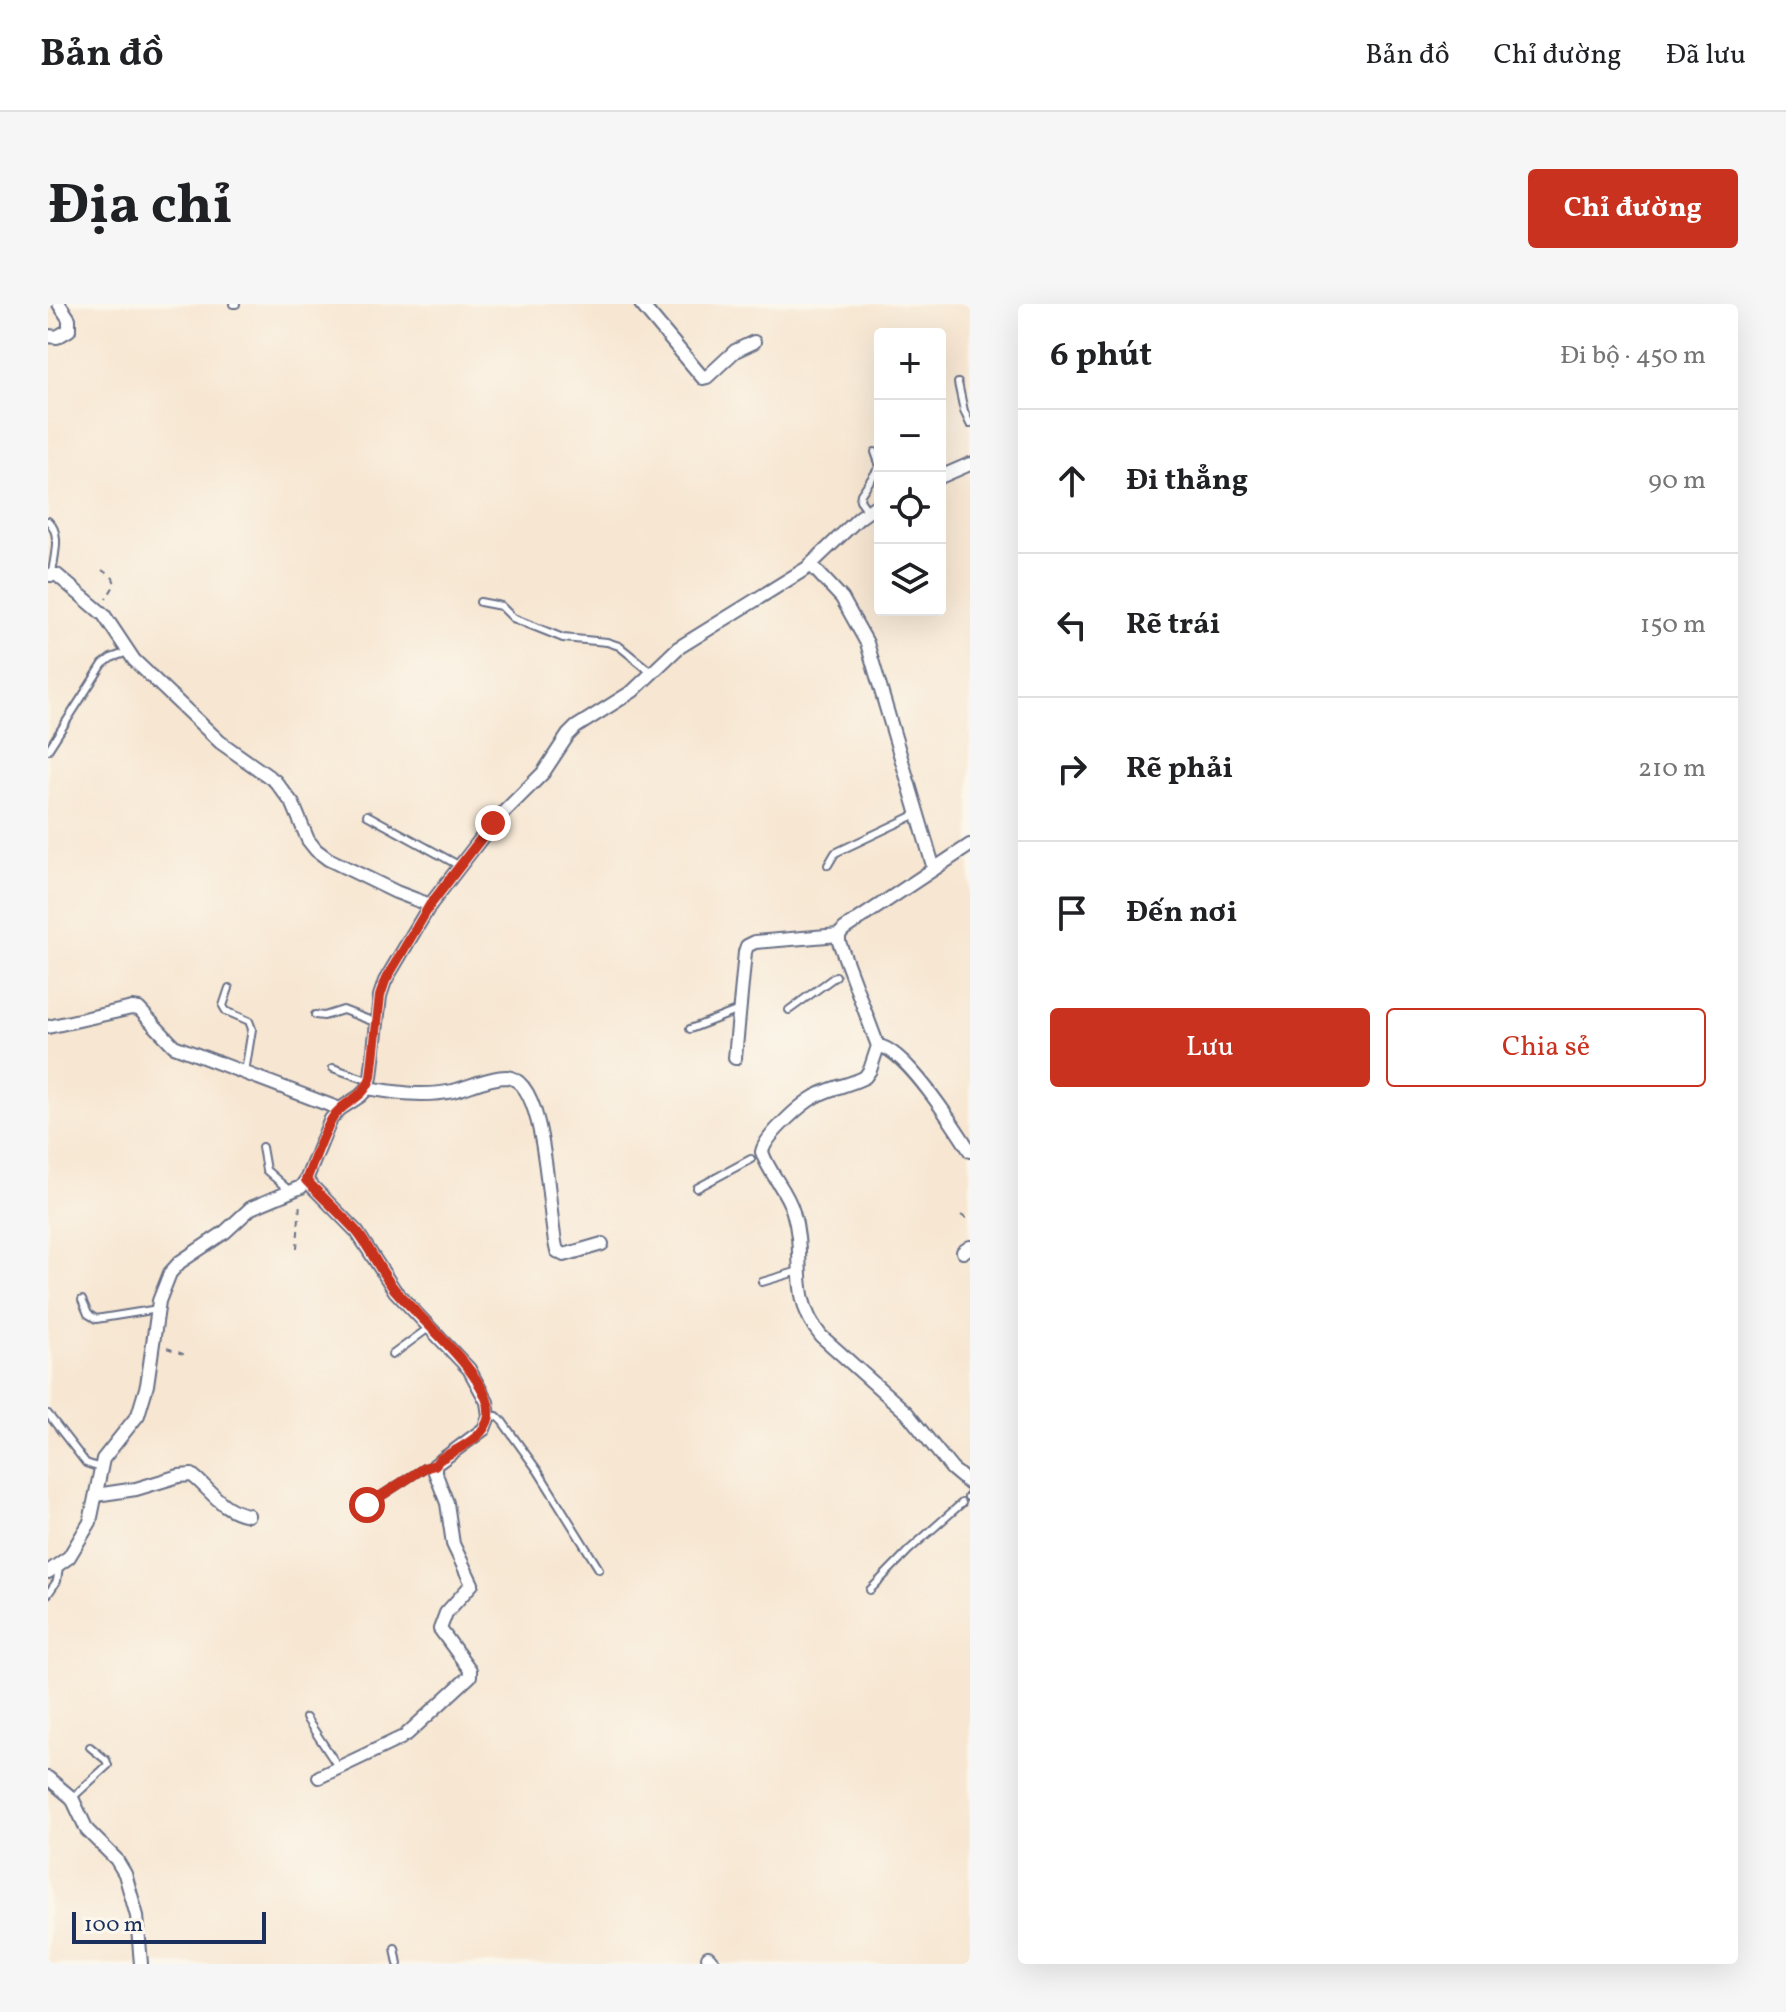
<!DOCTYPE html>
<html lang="vi">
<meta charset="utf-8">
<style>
body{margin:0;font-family:Vollkorn,serif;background:#f6f6f6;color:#202124}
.controls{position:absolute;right:24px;top:24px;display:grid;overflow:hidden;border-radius:8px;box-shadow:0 8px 32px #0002}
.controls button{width:72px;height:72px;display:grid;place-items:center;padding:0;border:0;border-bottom:2px solid #e0e0e0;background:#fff;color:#202124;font:40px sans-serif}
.scale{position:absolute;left:24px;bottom:20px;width:194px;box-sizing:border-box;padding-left:8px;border:4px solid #1b2f5e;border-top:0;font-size:22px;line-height:28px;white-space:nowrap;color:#1b2f5e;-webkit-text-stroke:6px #fbf7ec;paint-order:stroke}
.stop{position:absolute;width:24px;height:24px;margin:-18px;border:6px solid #c8321e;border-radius:50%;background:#fff}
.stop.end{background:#c8321e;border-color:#fff;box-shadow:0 2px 8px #0008}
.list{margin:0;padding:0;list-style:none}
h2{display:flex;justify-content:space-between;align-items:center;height:104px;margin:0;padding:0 32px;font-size:34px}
h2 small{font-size:26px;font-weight:400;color:#757577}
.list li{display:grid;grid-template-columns:52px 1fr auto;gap:24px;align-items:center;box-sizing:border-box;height:144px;padding:0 32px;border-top:2px solid #e0e0e0}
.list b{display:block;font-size:30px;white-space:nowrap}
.list em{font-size:26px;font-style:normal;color:#757577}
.actions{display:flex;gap:16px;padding:24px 32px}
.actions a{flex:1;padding:18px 0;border:2px solid #c8321e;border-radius:8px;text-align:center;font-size:28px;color:#c8321e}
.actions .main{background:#c8321e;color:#fff}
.icon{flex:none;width:44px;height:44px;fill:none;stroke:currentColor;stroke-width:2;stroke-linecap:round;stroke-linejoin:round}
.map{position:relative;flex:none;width:922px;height:1660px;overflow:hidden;border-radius:8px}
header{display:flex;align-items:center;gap:48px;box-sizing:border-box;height:112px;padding:0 40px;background:#fff;border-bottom:2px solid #e0e0e0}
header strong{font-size:38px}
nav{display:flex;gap:44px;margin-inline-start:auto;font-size:28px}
.intro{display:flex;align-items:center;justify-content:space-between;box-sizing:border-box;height:192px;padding:0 48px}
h1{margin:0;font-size:56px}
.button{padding:20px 36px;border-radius:8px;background:#c8321e;color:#fff;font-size:28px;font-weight:700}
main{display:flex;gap:48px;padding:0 48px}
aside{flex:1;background:#fff;border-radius:8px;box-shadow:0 8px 32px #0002}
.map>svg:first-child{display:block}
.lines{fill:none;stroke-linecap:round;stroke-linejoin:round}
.lane-casing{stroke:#686f86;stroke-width:10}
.street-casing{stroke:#686f86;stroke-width:16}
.path{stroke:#686f86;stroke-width:2;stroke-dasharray:6 6;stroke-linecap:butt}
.lane{stroke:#fff;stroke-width:6}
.street{stroke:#fff;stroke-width:12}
.route{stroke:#c8321e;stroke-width:10}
</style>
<header>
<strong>Bản đồ</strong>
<nav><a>Bản đồ</a><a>Chỉ đường</a><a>Đã lưu</a></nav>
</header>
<div class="intro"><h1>Địa chỉ</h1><a class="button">Chỉ đường</a></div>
<main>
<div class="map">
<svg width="922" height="1660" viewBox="0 0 922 1660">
<rect width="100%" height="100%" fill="#fbf7ec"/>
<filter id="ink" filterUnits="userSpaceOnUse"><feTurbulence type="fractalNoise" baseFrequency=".0125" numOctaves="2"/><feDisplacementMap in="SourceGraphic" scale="16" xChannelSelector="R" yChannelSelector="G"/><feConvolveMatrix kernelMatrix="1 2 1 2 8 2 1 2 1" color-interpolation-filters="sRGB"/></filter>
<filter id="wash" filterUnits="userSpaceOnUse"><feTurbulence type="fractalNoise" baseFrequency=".006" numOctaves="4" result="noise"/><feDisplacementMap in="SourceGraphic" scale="32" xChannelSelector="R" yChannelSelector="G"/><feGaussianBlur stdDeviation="1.8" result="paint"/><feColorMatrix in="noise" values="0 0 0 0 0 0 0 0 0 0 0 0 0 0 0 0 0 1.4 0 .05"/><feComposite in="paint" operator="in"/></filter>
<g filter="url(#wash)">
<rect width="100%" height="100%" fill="#f7e6d1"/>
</g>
<g filter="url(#ink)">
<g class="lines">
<g class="lane-casing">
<g id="lane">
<path d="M185 0H188"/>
<path d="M910 79 916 107 922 120"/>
<path d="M820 207 812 196 813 190 832 162 827 148"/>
<path d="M0 217C14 229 6 252 4 269"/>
<path d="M432 298 453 302 465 314 515 334 559 338 571 342 603 368"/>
<path d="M0 446 55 360 63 354 80 348"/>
<path d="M319 511 412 562"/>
<path d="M780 561 787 549 869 510"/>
<path d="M181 684 175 702 178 707 201 717 204 725 197 768"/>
<path d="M741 706 788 672"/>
<path d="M267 711 276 712 295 706 329 719"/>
<path d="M642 725 691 706"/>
<path d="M285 764 322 777"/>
<path d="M214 843 218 866 243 888"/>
<path d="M649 884 703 855"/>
<path d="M714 978 751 967"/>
<path d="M34 996 40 1010 48 1015 110 1005"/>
<path d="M344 1051 382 1023"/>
<path d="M0 1110 38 1159 52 1164"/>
<path d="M441 1112H449L454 1117 490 1167 551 1265"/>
<path d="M920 1193 922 1191"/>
<path d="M319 1201 376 1164 387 1161"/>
<path d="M822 1286 861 1246 914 1199"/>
<path d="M0 1290 9 1277 11 1262"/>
<path d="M258 1414 291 1464"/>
<path d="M24 1494 60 1461 58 1456 42 1443"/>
<path d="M347 1644 350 1660"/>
</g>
</g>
<g class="street-casing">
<g id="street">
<path d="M593 0 655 74 659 73 687 47 706 38"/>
<path d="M0 32 9 33 21 26V15L11 0"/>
<path d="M892 173 922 160"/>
<path d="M763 261 794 294 819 339 886 565"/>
<path d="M0 271H9L56 311 86 356 172 438 227 477 245 500 260 536 268 546 280 555 348 588 382 601"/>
<path d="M922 541 796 625 791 631V638L830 742 822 766 817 773C802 781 785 783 770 791 755 798 717 832 714 848 721 870 739 886 745 908 759 953 740 992 773 1032L859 1109 904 1165 922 1180"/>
<path d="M0 723 84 704 91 705 126 742 292 805"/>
<path d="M830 742C856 743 908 825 922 847"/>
<path d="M687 754 697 648 699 642 707 638 791 631"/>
<path d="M320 784C348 789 376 793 405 787 421 783 441 773 458 773 501 774 499 915 509 947L516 951 554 940"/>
<path d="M258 876 309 928 347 987 421 1065 439 1098 441 1112 436 1125 387 1161V1168L399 1199 405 1240 424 1280 398 1309 392 1325 422 1366V1372L359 1430"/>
<path d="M915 948 922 943"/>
<path d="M48 1191 88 1185 131 1172 144 1171C164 1187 173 1206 200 1211"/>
<path d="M0 1268 21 1253 42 1218 55 1155 90 1111 99 1081 111 997 122 969 132 958 177 928 203 904 253 883 258 876 283 815 292 805 312 792 320 784 323 773 332 692 337 677 382 601 445 519 495 469 520 431 528 423 585 387 630 344 759 264 811 214 832 199"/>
<path d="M271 1473 353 1434"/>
<path d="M0 1474 24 1494 39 1526 68 1555 77 1570 89 1612 93 1660"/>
<path d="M660 1653 666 1660"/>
</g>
</g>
<g class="path">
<path d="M54 266 65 274 67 280 58 295"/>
<path d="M913 911 922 917"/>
<path d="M249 944 252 897"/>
<path d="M119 1044 140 1052"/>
</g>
<use href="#lane" class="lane"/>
<use href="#street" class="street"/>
</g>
</g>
<g class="lines" filter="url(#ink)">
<path class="route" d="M319 1201 376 1164 387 1161 391 1156C408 1145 437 1135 441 1112 446 1076 370 1013 347 986 333 969 324 947 310 929 294 911 275 894 258 876 266 857 273 834 284 815 295 796 315 797 323 773L332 692 337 677 382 601 445 519"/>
</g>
</svg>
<div class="controls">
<button>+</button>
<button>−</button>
<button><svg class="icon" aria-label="locate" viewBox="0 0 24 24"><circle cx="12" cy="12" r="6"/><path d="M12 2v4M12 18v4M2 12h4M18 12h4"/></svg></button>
<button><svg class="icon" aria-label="layers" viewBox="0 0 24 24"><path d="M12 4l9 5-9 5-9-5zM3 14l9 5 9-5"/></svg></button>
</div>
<div class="scale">100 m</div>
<div class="stop" style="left:319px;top:1201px"></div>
<div class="stop end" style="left:445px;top:519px"></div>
</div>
<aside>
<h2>6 phút<small>Đi bộ · 450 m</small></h2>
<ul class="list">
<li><svg class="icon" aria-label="ahead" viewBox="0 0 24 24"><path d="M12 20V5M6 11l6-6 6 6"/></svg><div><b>Đi thẳng</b></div><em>90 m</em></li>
<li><svg class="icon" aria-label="left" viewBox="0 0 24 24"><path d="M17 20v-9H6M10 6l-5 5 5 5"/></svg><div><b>Rẽ trái</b></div><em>150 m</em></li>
<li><svg class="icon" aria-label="right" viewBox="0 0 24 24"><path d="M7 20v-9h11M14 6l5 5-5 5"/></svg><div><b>Rẽ phải</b></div><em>210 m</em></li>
<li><svg class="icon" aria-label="arrive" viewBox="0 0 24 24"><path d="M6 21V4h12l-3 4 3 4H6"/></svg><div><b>Đến nơi</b></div></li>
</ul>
<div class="actions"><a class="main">Lưu</a><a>Chia sẻ</a></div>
</aside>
</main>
